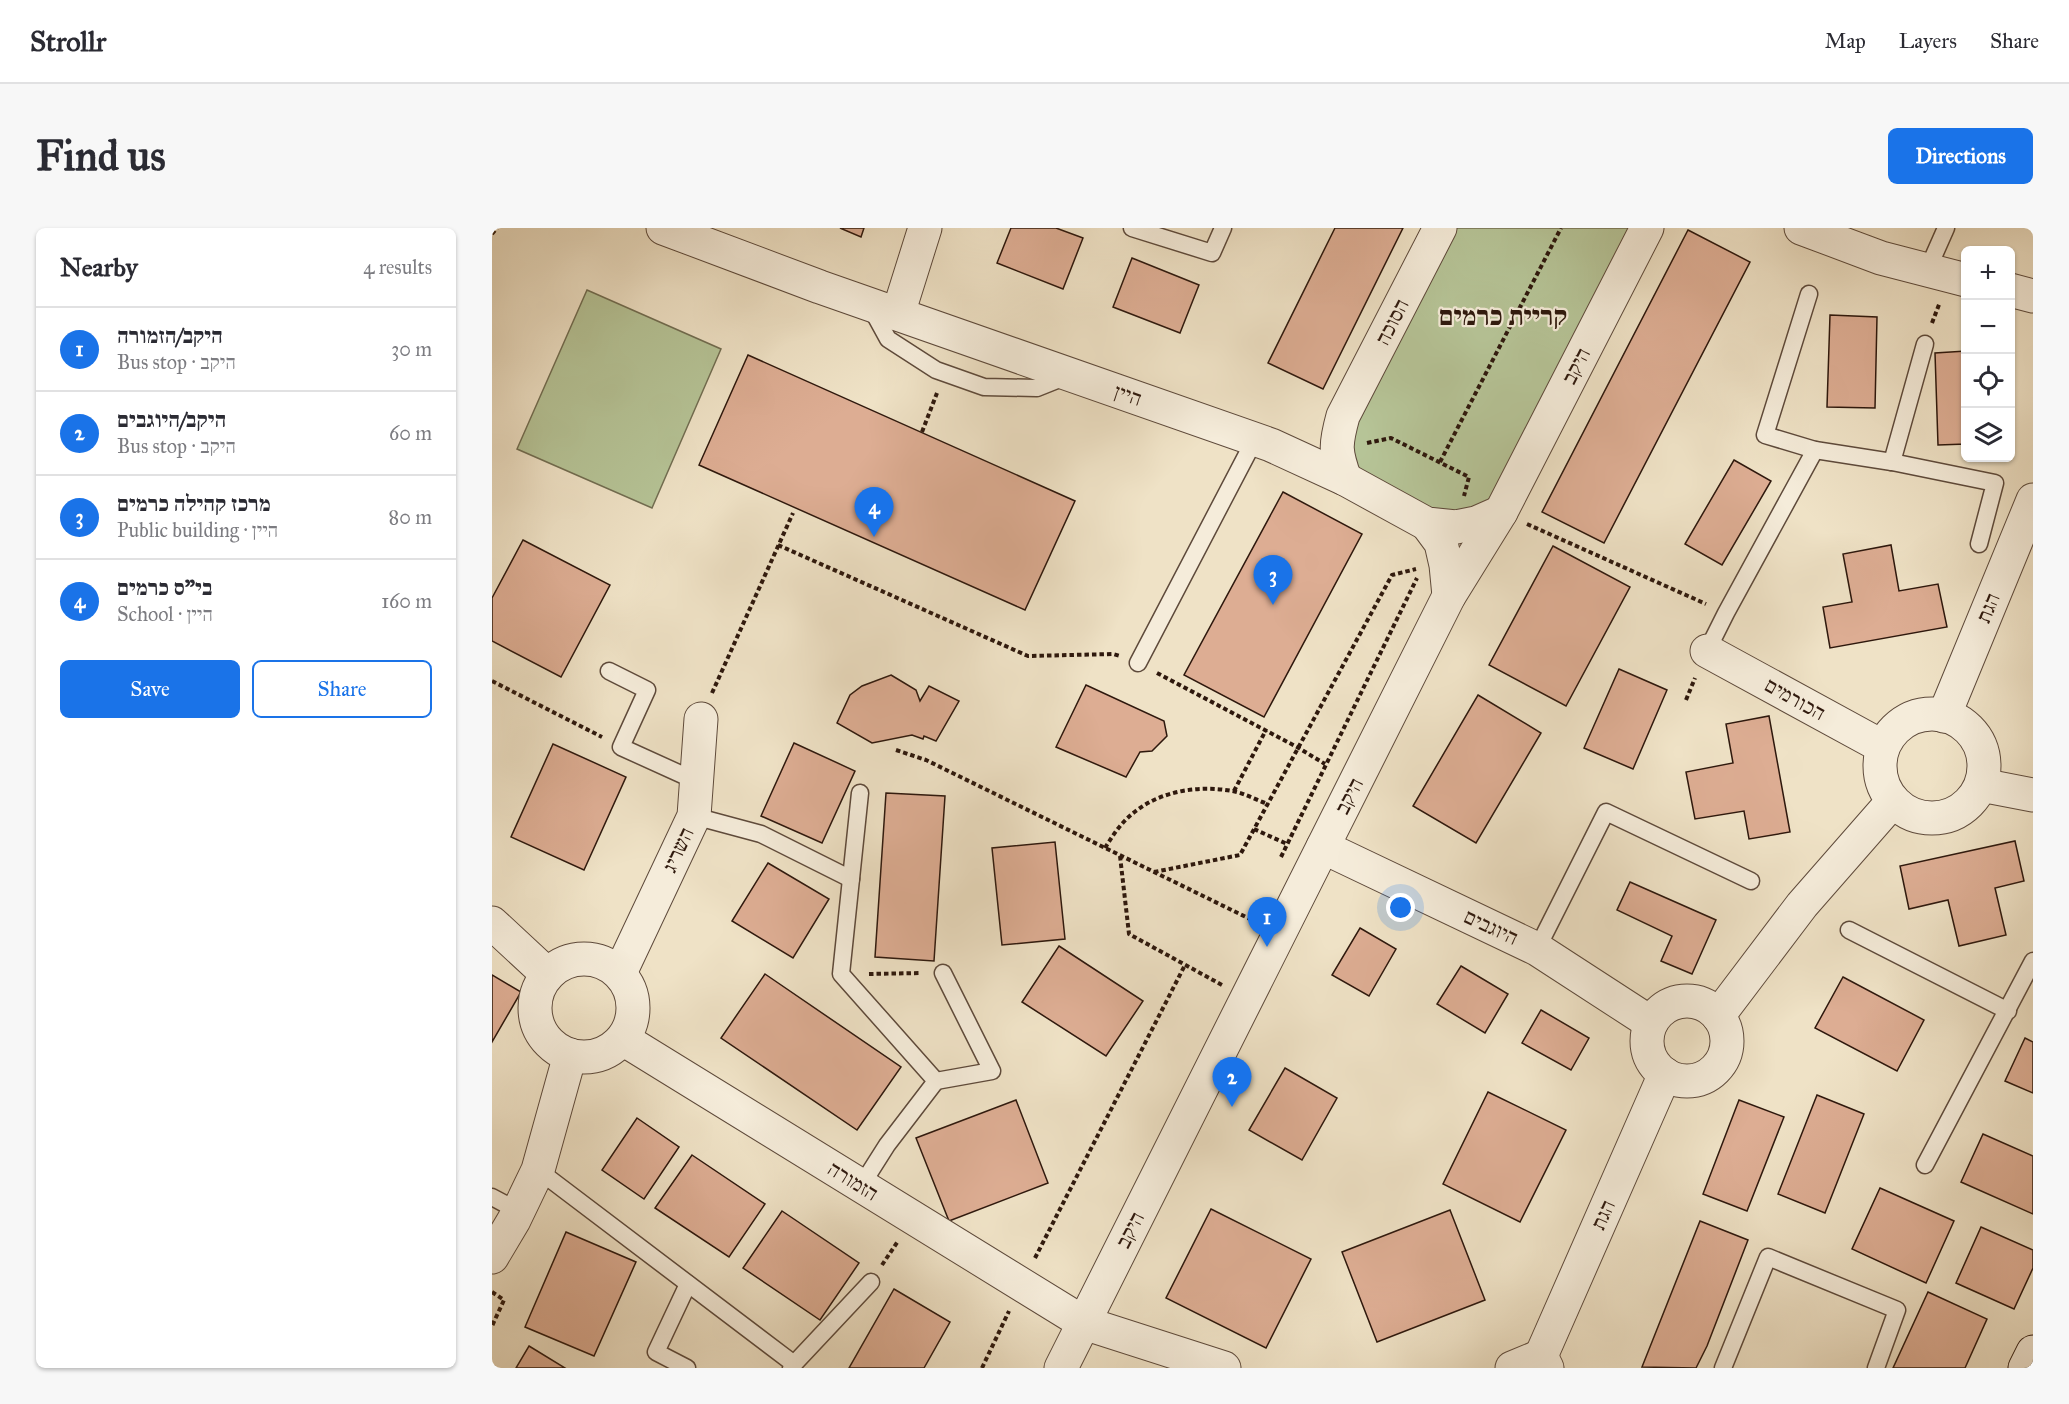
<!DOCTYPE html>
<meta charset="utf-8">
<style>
body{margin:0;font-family:"IM FELL Great Primer","Frank Ruhl Libre",serif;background:#f7f7f7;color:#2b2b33}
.controls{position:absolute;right:18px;top:18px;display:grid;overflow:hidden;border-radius:9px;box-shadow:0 2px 4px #0004}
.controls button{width:54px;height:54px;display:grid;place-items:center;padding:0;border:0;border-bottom:2px solid #e1e1e2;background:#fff;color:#2b2b33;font:30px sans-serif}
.you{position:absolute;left:909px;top:680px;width:21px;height:21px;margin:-15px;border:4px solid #fff;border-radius:50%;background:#1a73e8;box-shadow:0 0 0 9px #1a73e833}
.badge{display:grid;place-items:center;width:39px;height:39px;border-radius:50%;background:#1a73e8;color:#fff;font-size:20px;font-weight:700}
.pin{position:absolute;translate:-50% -50px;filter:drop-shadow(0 2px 3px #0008)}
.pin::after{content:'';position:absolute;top:32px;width:21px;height:18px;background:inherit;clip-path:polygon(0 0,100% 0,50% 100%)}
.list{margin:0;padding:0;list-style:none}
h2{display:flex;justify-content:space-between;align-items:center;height:78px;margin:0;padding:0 24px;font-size:26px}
h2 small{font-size:20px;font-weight:400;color:#7c7c81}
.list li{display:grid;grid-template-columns:39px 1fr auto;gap:18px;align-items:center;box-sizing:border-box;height:84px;padding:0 24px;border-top:2px solid #e1e1e2}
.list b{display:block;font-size:22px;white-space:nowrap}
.list p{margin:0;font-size:20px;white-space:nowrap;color:#7c7c81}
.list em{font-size:20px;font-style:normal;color:#7c7c81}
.actions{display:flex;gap:12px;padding:18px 24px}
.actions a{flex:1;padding:14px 0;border:2px solid #1a73e8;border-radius:9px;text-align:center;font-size:21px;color:#1a73e8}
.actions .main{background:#1a73e8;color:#fff}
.icon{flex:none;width:33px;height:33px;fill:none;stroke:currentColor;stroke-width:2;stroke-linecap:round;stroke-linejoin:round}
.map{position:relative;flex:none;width:1541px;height:1140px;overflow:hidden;border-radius:9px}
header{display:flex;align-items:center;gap:36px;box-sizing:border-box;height:84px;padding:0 30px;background:#fff;border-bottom:2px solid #e1e1e2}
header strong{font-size:28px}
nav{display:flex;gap:33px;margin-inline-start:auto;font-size:21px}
.intro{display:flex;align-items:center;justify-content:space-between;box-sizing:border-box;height:144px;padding:0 36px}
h1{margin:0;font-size:42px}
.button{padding:15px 27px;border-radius:9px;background:#1a73e8;color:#fff;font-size:21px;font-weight:700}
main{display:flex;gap:36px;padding:0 36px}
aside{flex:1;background:#fff;border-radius:9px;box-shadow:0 2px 4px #0004}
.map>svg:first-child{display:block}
.green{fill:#b6c497;stroke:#726e52;stroke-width:1.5}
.building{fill:#ddad93;stroke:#2e180d;stroke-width:1.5}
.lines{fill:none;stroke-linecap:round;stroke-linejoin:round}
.lane-casing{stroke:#5e4a3b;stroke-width:19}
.street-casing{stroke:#5e4a3b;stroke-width:35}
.secondary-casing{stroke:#2e180d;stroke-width:35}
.path{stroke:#2e180d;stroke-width:4;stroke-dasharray:4.5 3;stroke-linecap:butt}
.lane{stroke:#f5ecda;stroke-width:16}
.street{stroke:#f5ecda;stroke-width:33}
.secondary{stroke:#f5ecda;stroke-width:33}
.labels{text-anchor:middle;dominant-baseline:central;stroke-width:4.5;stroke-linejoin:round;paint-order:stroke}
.street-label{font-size:21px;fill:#2e180d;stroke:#f5ecda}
.district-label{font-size:27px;font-weight:bold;fill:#2e180d;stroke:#f5ecda}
</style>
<header>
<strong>Strollr</strong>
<nav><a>Map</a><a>Layers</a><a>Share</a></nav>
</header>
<div class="intro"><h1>Find us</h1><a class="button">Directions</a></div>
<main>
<aside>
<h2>Nearby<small>4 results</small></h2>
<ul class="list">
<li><span class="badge">1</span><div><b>היקב/הזמורה</b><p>Bus stop · היקב</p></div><em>30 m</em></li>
<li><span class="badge">2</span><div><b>היקב/היוגבים</b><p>Bus stop · היקב</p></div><em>60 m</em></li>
<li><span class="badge">3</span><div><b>מרכז קהילה כרמים</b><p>Public building · היין</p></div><em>80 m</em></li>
<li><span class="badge">4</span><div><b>בי&quot;ס כרמים</b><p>School · היין</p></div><em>160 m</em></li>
</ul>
<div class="actions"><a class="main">Save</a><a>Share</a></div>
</aside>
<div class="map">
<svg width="1541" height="1140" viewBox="0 0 1541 1140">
<rect width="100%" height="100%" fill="#efe2c6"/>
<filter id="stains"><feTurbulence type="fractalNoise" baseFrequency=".00333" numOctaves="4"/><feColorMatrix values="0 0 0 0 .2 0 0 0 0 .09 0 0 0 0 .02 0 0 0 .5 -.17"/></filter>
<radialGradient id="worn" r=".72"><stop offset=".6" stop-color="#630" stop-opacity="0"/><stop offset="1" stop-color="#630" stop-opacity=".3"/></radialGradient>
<g class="green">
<path d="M948 0H1155L984 295 853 251 851 188Z"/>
<path d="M95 62 229 121 160 280 25 221Z"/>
</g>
<g class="building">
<path d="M348 0H372L369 9Z"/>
<path d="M519 0H564L591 10 571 61 505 35Z"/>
<path d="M843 0H911L831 161 776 135Z"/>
<path d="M1196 2 1258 34 1112 315 1050 284Z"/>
<path d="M640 30 707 57 688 105 621 79Z"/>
<path d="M1338 87 1385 89 1383 180 1335 179Z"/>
<path d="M1474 123V216L1446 217 1443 125Z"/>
<path d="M256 127 583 273 533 382 207 237Z"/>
<path d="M1242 232 1279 253 1230 337 1193 316Z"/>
<path d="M791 264 870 306 772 489 692 447Z"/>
<path d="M31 312 118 357 69 449 0 413V370Z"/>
<path d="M1399 317 1407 363 1446 356 1455 399 1338 420 1331 379 1360 374 1351 326Z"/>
<path d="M1061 318 1138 359 1074 478 997 437Z"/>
<path d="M1127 441 1175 462 1141 541 1092 520Z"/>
<path d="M399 447 424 462 428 473 437 458 467 473 444 513 432 508 431 511 420 507 380 515 345 495 358 467 370 458Z"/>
<path d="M594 457 672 493 675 508 660 523 648 524 634 549 564 519Z"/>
<path d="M986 467 1049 505 984 615 921 578Z"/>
<path d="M1277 488 1298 604 1257 611 1252 583 1203 591 1194 544 1241 535 1234 496Z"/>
<path d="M302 515 363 543 330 615 269 588Z"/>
<path d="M61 516 134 549 92 642 19 609Z"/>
<path d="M394 565 453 568 442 733 383 729Z"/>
<path d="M1523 613 1532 653 1503 660 1514 707 1467 718 1456 672 1417 681 1408 638Z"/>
<path d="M563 614 573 711 510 717 500 620Z"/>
<path d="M276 635 337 671 301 730 240 693Z"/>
<path d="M1138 654 1224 692 1200 746 1169 733 1180 708 1125 682Z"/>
<path d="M868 700 904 721 877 768 840 747Z"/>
<path d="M567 718 651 773 614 828 530 774Z"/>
<path d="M969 738 1016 766 993 805 945 776Z"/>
<path d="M273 746 409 839 365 902 229 810Z"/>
<path d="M0 747 29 764 0 814Z"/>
<path d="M1351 749 1432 792 1405 843 1323 800Z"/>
<path d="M1049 782 1097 810 1079 842 1030 815Z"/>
<path d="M1533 810 1541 814V865L1513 853Z"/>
<path d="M793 840 845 870 810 932 757 902Z"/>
<path d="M996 864 1074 902 1028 994 951 956Z"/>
<path d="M1325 867 1372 886 1333 985 1286 966Z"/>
<path d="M524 872 556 955 457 993 424 910Z"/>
<path d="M1247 872 1292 889 1255 983 1211 966Z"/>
<path d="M145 890 187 919 152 971 110 942Z"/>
<path d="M1491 906 1541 928V986L1469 954Z"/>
<path d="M200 927 273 976 237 1029 163 980Z"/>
<path d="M1388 960 1462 993 1434 1055 1360 1021Z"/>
<path d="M719 981 819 1031 774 1120 674 1070Z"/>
<path d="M958 982 993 1072 885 1114 850 1024Z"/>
<path d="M290 983 367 1035 328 1092 251 1040Z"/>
<path d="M1208 993 1256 1012 1215 1118 1204 1140 1150 1139Z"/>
<path d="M1489 999 1541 1022V1040L1522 1081 1464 1055Z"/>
<path d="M74 1004 144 1034 102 1128 33 1099Z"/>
<path d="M402 1061 458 1094 432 1140H357Z"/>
<path d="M1436 1064 1495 1091 1473 1140H1401Z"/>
<path d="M37 1118 73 1140H24Z"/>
</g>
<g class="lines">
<g class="lane-casing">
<g id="lane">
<path d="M640 0 720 25 731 0"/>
<path d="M1435 43 1454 0"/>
<path d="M1317 66 1273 207 1323 222 1400 234 1503 255 1487 316"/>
<path d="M379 80 396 111 444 142 492 159 545 160 575 148"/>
<path d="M1400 234 1433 116"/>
<path d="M1215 423 1234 385 1323 222"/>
<path d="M646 435 763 211"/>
<path d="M117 443 155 462 129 519 204 553"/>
<path d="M368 565 349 746 444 853 500 843 451 745"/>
<path d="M202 588 269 606 359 651"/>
<path d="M1357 702 1516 783"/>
<path d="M1045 721 1114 584 1259 653"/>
<path d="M1433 937 1541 733"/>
<path d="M46 942 302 1136 299 1140"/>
<path d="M369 958 395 917 444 853"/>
<path d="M0 969 26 983"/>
<path d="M302 1136 379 1054"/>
<path d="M195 1140 164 1124 196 1056"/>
<path d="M1231 1140 1276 1029 1405 1082 1384 1140"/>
</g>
</g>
<g class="street-casing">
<g id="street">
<path d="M171 0 328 59 779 217 853 251 935 296 964 299 984 295 1009 284"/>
<path d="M1309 0 1389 30 1474 52"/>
<path d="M1518 62 1541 68"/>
<path d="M406 86 433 0"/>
<path d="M853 251C843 223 843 217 851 188L948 0"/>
<path d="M935 296 949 315 954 337 957 368"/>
<path d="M1215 423 1391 519"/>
<circle cx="1440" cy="538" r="52"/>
<path d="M1452 488 1541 272"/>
<path d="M1489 557 1541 567"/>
<path d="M831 619 1045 721 1159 795"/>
<path d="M0 695 55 746"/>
<circle cx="92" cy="780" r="49"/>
<path d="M128 745 202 588 209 491"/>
<circle cx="1195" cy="813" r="40"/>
<path d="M1226 788 1310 677 1401 573"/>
<path d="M131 811 592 1095 732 1140"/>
<path d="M0 1029 22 992 46 942 78 827"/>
<path d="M1049 1128 1173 846"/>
<path d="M569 1140 957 368 1009 284 1155 0"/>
<path d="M1020 1140 1049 1128 1055 1140"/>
</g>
</g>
<g class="secondary-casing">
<path id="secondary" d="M1533 1140 1541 1124"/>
</g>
<g class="path">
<path d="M0 1 1 0"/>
<path d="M0 6 5 0"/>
<path d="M1440 95 1448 74"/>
<path d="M430 204 445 165"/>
<path d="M875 215 899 210 977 249 972 268"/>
<path d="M948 234 1069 0"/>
<path d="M1035 296 1214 376"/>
<path d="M286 317 536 428 621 426 628 428"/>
<path d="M665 445 805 519 833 536"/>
<path d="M0 453 110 509"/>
<path d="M220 465 301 285"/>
<path d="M1194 472 1203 450"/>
<path d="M404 522 434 532 760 692"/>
<path d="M742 563 774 502"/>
<path d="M762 601 795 616"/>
<path d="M613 620C618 612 623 604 629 597 656 565 701 556 740 563 752 565 764 572 776 576"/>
<path d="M628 628 637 706 730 757"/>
<path d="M789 629 925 350"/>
<path d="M662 644 748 627 900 347 924 341"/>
<path d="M377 746 429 745"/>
<path d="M543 1030 693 737"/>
<path d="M390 1037 406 1013"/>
<path d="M0 1064 12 1072 0 1098"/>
<path d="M490 1140 517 1083"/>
</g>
<use href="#lane" class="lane"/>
<use href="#street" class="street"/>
<use href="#secondary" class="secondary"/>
</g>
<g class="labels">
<g class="street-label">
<text transform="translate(900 94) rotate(-63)">הסוכה</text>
<text transform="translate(1084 138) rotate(-63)">היקב</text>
<text transform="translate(636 167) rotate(19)">היין</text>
<text transform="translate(1496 380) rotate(-68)">הגת</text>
<text transform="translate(1303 471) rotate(29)">הכורמים</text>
<text transform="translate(857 568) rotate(-63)">היקב</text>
<text transform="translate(186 622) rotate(-65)">השריג</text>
<text transform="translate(999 699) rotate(25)">היוגבים</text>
<text transform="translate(361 953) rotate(32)">הזמורה</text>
<text transform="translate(1111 987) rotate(-66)">הגת</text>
<text transform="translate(638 1002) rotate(-63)">היקב</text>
</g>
<g class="district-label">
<text x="1011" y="87">קריית כרמים</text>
</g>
</g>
<rect width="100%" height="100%" filter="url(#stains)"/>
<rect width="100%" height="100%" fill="url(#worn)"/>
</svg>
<div class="controls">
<button>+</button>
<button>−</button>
<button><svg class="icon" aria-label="locate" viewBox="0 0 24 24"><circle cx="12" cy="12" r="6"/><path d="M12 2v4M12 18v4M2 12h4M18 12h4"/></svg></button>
<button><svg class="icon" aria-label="layers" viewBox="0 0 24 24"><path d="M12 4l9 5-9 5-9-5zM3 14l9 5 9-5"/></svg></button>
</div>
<div class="you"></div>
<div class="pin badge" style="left:775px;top:719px">1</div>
<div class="pin badge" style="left:740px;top:879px">2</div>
<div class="pin badge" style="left:781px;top:377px">3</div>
<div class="pin badge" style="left:382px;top:309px">4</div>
</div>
</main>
